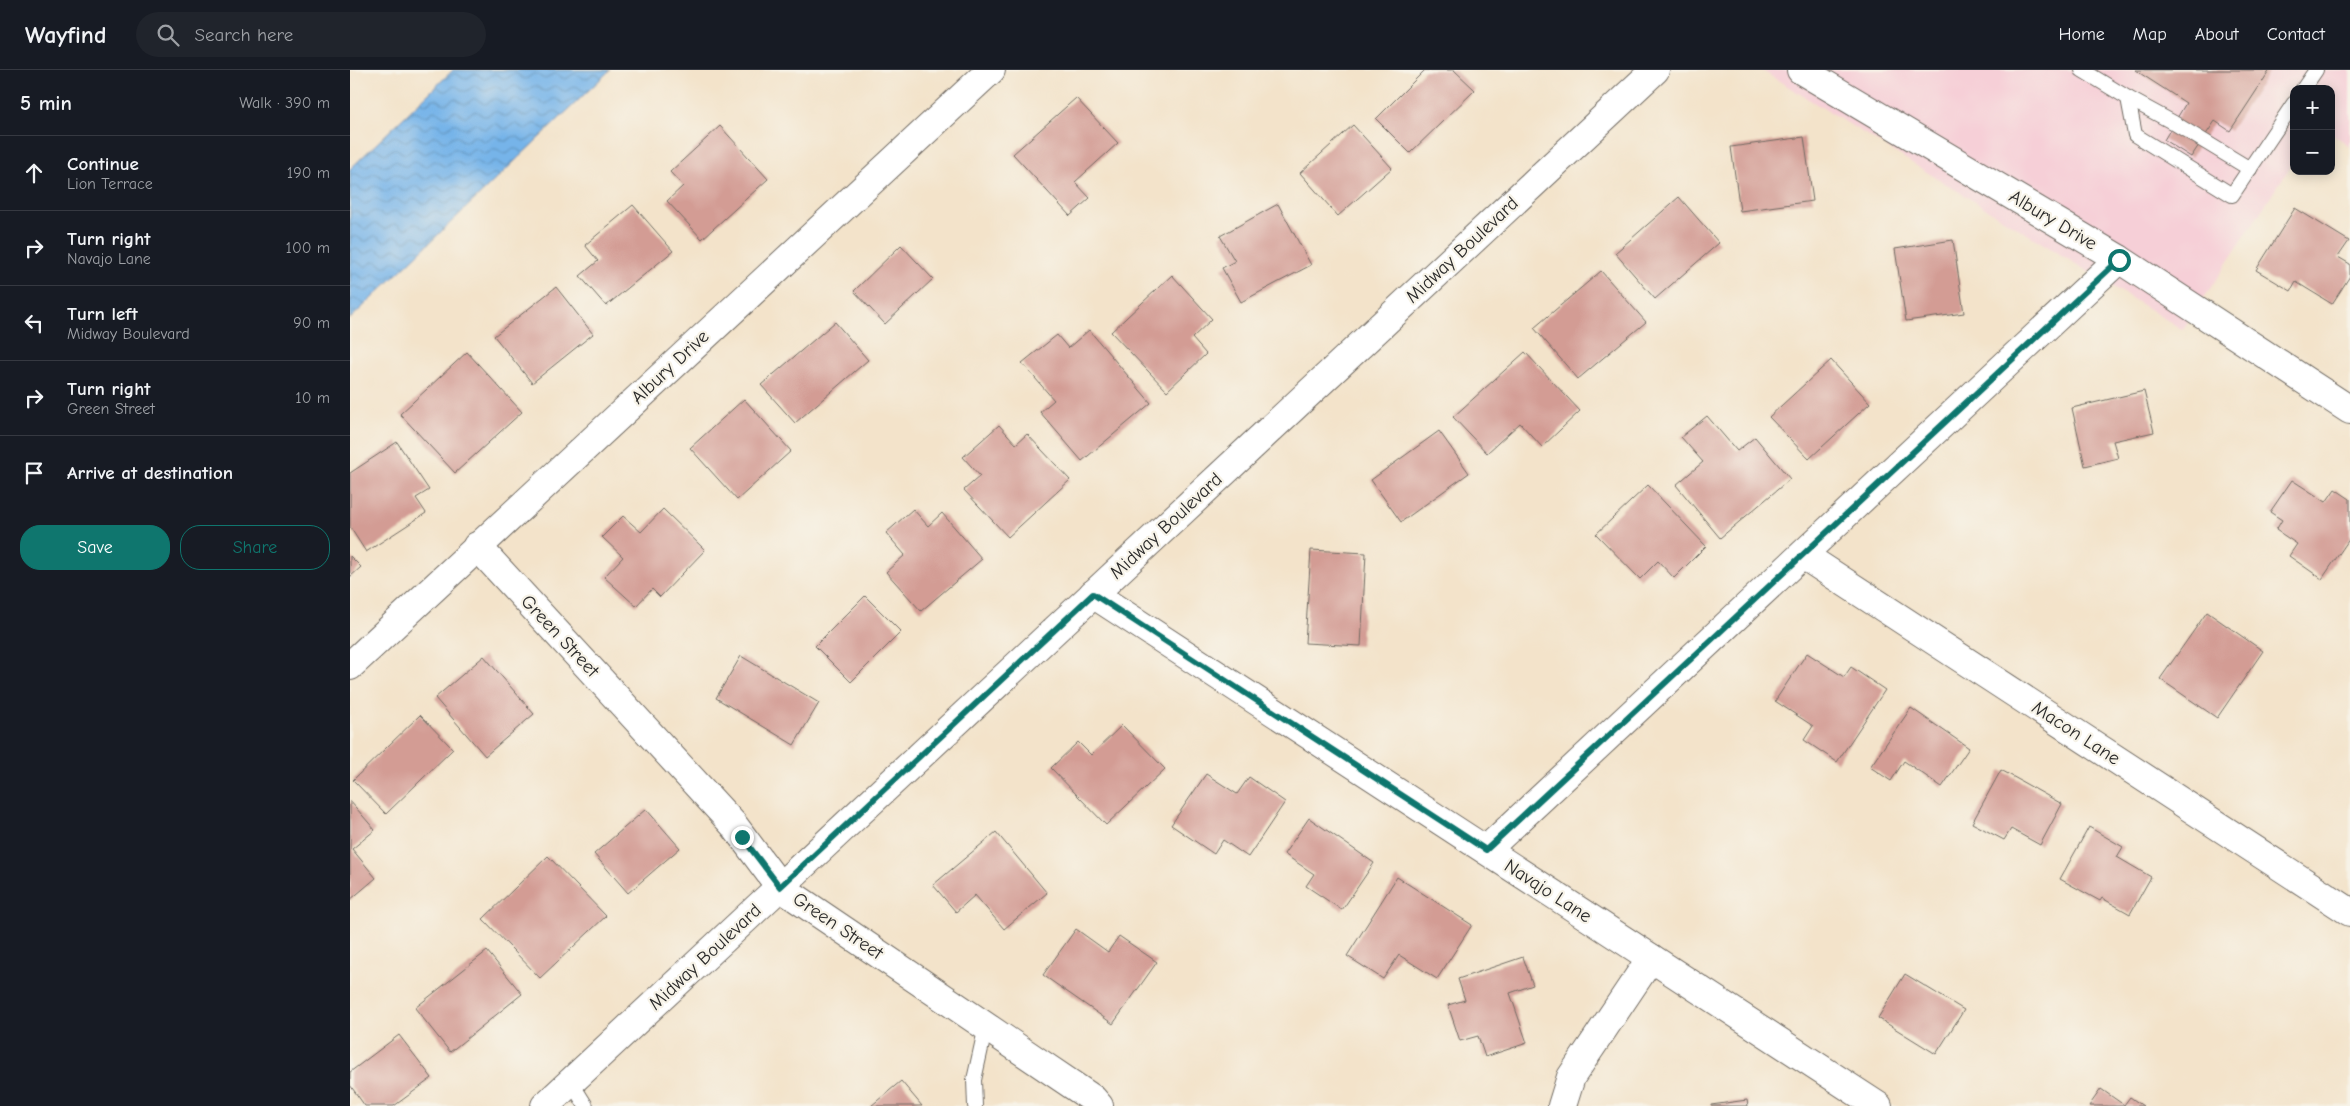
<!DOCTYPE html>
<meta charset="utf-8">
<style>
body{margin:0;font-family:"Comic Neue",sans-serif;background:#20242c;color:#f1f3f6}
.controls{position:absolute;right:15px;top:15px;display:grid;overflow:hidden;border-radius:10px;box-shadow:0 2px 12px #0003}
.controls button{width:45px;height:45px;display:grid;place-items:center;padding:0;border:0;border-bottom:1px solid #363941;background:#171b24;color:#f1f3f6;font:25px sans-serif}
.stop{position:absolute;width:15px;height:15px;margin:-11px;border:4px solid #0f766e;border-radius:50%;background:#fff}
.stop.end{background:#0f766e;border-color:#fff;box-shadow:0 1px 5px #0008}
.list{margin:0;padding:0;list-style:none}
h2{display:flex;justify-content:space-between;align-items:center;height:65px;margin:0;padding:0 20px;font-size:21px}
h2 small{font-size:16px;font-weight:400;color:#9ea1a6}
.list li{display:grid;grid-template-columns:32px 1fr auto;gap:15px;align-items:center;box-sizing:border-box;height:75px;padding:0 20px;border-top:1px solid #363941}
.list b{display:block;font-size:19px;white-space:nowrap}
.list p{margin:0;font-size:16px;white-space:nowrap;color:#9ea1a6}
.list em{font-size:16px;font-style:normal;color:#9ea1a6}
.actions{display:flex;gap:10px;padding:15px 20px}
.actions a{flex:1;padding:11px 0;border:1px solid #0f766e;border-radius:20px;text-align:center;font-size:18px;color:#0f766e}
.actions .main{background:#0f766e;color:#fff}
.icon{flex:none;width:28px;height:28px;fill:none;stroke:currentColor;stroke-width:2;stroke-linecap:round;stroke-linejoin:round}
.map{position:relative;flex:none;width:2000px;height:1036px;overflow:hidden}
header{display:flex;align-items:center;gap:30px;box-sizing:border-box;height:70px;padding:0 25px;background:#171b24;border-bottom:1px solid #363941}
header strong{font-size:24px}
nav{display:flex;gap:28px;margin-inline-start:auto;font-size:18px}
.search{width:350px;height:45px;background:#20242c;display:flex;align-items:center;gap:12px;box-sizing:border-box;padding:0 18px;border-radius:28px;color:#9ea1a6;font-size:19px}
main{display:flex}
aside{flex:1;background:#171b24}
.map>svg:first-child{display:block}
.built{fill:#f6cfd7}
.water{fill:url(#water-waves);stroke:#50708a}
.building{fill:#d39c94}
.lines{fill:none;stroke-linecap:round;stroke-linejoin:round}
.service-casing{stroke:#716b63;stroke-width:16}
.minor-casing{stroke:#716b63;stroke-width:30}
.tertiary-casing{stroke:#716b63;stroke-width:30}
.service{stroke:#fff;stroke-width:14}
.minor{stroke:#fff;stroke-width:28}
.tertiary{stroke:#fff;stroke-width:28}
.route{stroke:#0f766e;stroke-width:6}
.labels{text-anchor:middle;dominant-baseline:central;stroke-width:4.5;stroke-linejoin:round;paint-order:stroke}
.street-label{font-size:19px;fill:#2b2b2b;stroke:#f7f3e8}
</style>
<header>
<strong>Wayfind</strong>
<div class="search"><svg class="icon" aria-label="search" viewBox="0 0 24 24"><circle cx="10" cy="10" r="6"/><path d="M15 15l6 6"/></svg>Search here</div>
<nav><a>Home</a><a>Map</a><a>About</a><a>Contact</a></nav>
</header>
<main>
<aside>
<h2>5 min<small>Walk · 390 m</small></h2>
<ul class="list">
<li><svg class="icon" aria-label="ahead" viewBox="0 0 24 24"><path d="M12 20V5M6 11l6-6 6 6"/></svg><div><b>Continue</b><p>Lion Terrace</p></div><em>190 m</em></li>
<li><svg class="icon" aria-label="right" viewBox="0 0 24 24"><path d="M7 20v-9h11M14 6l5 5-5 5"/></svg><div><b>Turn right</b><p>Navajo Lane</p></div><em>100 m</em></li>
<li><svg class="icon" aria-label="left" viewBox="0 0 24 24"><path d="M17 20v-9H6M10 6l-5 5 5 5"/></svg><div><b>Turn left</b><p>Midway Boulevard</p></div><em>90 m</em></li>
<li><svg class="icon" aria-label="right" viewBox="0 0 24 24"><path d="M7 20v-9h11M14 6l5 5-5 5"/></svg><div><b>Turn right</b><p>Green Street</p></div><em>10 m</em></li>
<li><svg class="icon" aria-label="arrive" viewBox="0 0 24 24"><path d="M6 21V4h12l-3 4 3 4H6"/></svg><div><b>Arrive at destination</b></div></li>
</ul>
<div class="actions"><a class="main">Save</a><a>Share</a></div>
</aside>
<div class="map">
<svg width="2000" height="1036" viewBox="0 0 2000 1036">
<defs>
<pattern id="water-waves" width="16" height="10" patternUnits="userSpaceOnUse" patternTransform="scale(1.25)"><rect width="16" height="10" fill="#76b4e9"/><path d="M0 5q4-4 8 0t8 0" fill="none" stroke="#6193bd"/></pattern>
</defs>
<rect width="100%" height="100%" fill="#f7f3e8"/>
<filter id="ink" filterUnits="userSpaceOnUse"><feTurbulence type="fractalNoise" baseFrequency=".02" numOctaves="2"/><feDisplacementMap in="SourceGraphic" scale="10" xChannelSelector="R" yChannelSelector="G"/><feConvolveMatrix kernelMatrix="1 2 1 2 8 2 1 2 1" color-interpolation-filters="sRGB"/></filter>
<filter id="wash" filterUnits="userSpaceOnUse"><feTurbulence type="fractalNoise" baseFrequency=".0096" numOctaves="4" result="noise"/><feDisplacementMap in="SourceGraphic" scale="20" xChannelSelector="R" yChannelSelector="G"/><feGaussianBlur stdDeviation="1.12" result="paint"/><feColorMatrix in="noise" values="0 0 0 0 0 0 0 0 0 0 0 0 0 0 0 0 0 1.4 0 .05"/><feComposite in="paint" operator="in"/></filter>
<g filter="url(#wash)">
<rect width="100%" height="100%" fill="#f3e3ca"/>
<path class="built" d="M1411 0H2000V76L1981 63V19H1944V91L1833 260Z"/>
<path class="water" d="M103 0H260L0 249V99Z"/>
<g id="blocks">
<g class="building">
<path d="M1075 0H1104L1125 20 1060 83 1026 49Z"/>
<path d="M1785 0H1920L1880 61 1865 51 1841 87 1814 70 1836 33Z"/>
<path d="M726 28 768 73 725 112 740 128 720 146 663 84Z"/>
<path d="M1003 55 1042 98 988 146 950 103Z"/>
<path d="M370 56 418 109 352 169 317 131 333 116 320 102Z"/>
<path d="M1454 67 1463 131 1390 141 1381 77Z"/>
<path d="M1329 127 1369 173 1305 229 1265 183Z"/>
<path d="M928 134 961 195 891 232 872 198 885 191 870 166Z"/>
<path d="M283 135 323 181 256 236 230 206 248 191 235 175Z"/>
<path d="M1945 138 1999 171 1988 187 2000 194V206L1982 234 1946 212 1941 221 1906 200Z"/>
<path d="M1603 170 1614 243 1556 251 1545 179Z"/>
<path d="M551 175 583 209 535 254 504 221Z"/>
<path d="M1251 201 1296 252 1228 309 1184 258Z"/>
<path d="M822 205 862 249 842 268 856 284 817 321 761 262Z"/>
<path d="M206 217 243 264 182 313 144 266Z"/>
<path d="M485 252 518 290 445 353 411 315Z"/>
<path d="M739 260 801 333 732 391 690 342 704 330 672 293 707 265 718 278Z"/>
<path d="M117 282 172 342 105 403 50 344Z"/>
<path d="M1175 282 1230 341 1192 377 1170 353 1137 383 1103 347Z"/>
<path d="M1481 290 1520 333 1459 389 1419 347Z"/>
<path d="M1794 321 1804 362 1763 371 1768 388 1735 396 1722 338Z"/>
<path d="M394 329 441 381 387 430 340 378Z"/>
<path d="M1357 346 1387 381 1405 367 1440 409 1370 468 1326 415 1353 392 1331 367Z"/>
<path d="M649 355 666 374 677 364 720 410 658 467 614 420 630 406 613 387Z"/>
<path d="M1089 361 1119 403 1051 452 1021 410Z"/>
<path d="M47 372 79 420 66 428 76 443 16 482 0 457V403Z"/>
<path d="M1942 410 1976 432 1985 419 2000 429V468L1972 509 1939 486 1947 474 1926 460 1932 450 1920 442Z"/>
<path d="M1298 415 1356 476 1324 508 1308 491 1290 509 1246 464Z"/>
<path d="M313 439 355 480 310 527 302 519 286 536 254 507 273 487 252 467 273 446 291 462Z"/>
<path d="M563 439 578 456 592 443 632 489 571 541 536 502 555 485 536 463Z"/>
<path d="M961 480 1016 483 1011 576 955 573Z"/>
<path d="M0 486 11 497 0 507Z"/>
<path d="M515 526 551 562 501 612 465 576Z"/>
<path d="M1857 542 1913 581 1867 648 1810 609Z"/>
<path d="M1457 583 1494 607 1501 597 1535 620 1487 692 1454 670 1463 656 1425 631Z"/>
<path d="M134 586 184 644 135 686 85 628Z"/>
<path d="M391 586 469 633 444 675 366 628Z"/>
<path d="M1561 638 1619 678 1592 717 1554 691 1541 711 1520 697Z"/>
<path d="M70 645 103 679 36 744 3 710Z"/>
<path d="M772 655 815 699 756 755 701 698 728 672 741 685Z"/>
<path d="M1651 700 1712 734 1690 775 1661 759 1654 770 1622 753Z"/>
<path d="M856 704 887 724 899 707 935 732 898 787 873 770 864 784 821 755Z"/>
<path d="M0 731 25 760 2 779 26 808 0 830Z"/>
<path d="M296 739 330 778 278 823 244 784Z"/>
<path d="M959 748 1024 793 992 840 956 816 964 804 934 784Z"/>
<path d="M1739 757 1773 777 1767 787 1801 807 1780 844 1752 828 1750 831 1710 809Z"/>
<path d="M646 762 697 823 654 859 625 825 606 842 583 815Z"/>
<path d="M198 786 256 846 190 908 133 849Z"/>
<path d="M1047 807 1122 855 1087 909 1049 885 1033 909 997 886Z"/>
<path d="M726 859 758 882 769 866 807 892 763 954 693 905Z"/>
<path d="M137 881 172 924 100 982 65 938Z"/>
<path d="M1173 887 1183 915 1160 923 1177 973 1135 987 1128 966 1110 971 1098 935 1115 930 1108 909Z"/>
<path d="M1555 904 1614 940 1586 984 1528 948Z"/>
<path d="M49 965 82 1008 44 1036H15L0 1015V1002Z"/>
<path d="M551 1011 572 1036H521Z"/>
<path d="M1751 1019 1774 1035 1780 1027 1793 1036H1739Z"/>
<path d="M1397 1030 1398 1036H1361V1035Z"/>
</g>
</g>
</g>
<g filter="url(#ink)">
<use href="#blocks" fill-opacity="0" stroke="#716b63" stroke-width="1"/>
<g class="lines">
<g class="service-casing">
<g id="service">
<path d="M1732 0 1778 28 1785 65 1882 125 1944 33"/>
<path d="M1953 19 1966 0"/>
<path d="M1778 28 1824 53 1900 99"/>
<path d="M221 1012 236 1036"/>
<path d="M625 1036 624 1010 636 956"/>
</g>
</g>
<g class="minor-casing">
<g id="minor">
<path d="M1451 0 1769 189 2000 340"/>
<path d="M127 476 383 754 430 817 743 1029 749 1036"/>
<path d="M1453 485 2000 842"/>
<path d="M743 524 1528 1036"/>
<path d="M0 596 641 0"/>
<path d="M1136 780 1769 189"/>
<path d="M1212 1036 1221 1007 1301 888"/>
</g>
</g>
<g class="tertiary-casing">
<path id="tertiary" d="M195 1036 1305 0"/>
</g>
<use href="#service" class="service"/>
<use href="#minor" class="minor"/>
<use href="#tertiary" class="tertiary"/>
</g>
</g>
<g class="lines" filter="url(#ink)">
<path class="route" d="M392 767 430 817 743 524 1136 780 1769 190"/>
</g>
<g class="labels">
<g class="street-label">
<text transform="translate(1703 150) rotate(31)">Albury Drive</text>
<text transform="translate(1112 180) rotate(-43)">Midway Boulevard</text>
<text transform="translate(320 297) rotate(-43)">Albury Drive</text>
<text transform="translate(816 456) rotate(-43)">Midway Boulevard</text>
<text transform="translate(210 566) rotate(47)">Green Street</text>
<text transform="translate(1726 663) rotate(33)">Macon Lane</text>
<text transform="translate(1198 821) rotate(33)">Navajo Lane</text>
<text transform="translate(488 856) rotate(34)">Green Street</text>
<text transform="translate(355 887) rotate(-43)">Midway Boulevard</text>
</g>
</g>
</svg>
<div class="controls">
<button>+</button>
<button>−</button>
</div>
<div class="stop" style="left:1769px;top:190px"></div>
<div class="stop end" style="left:392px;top:767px"></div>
</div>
</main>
